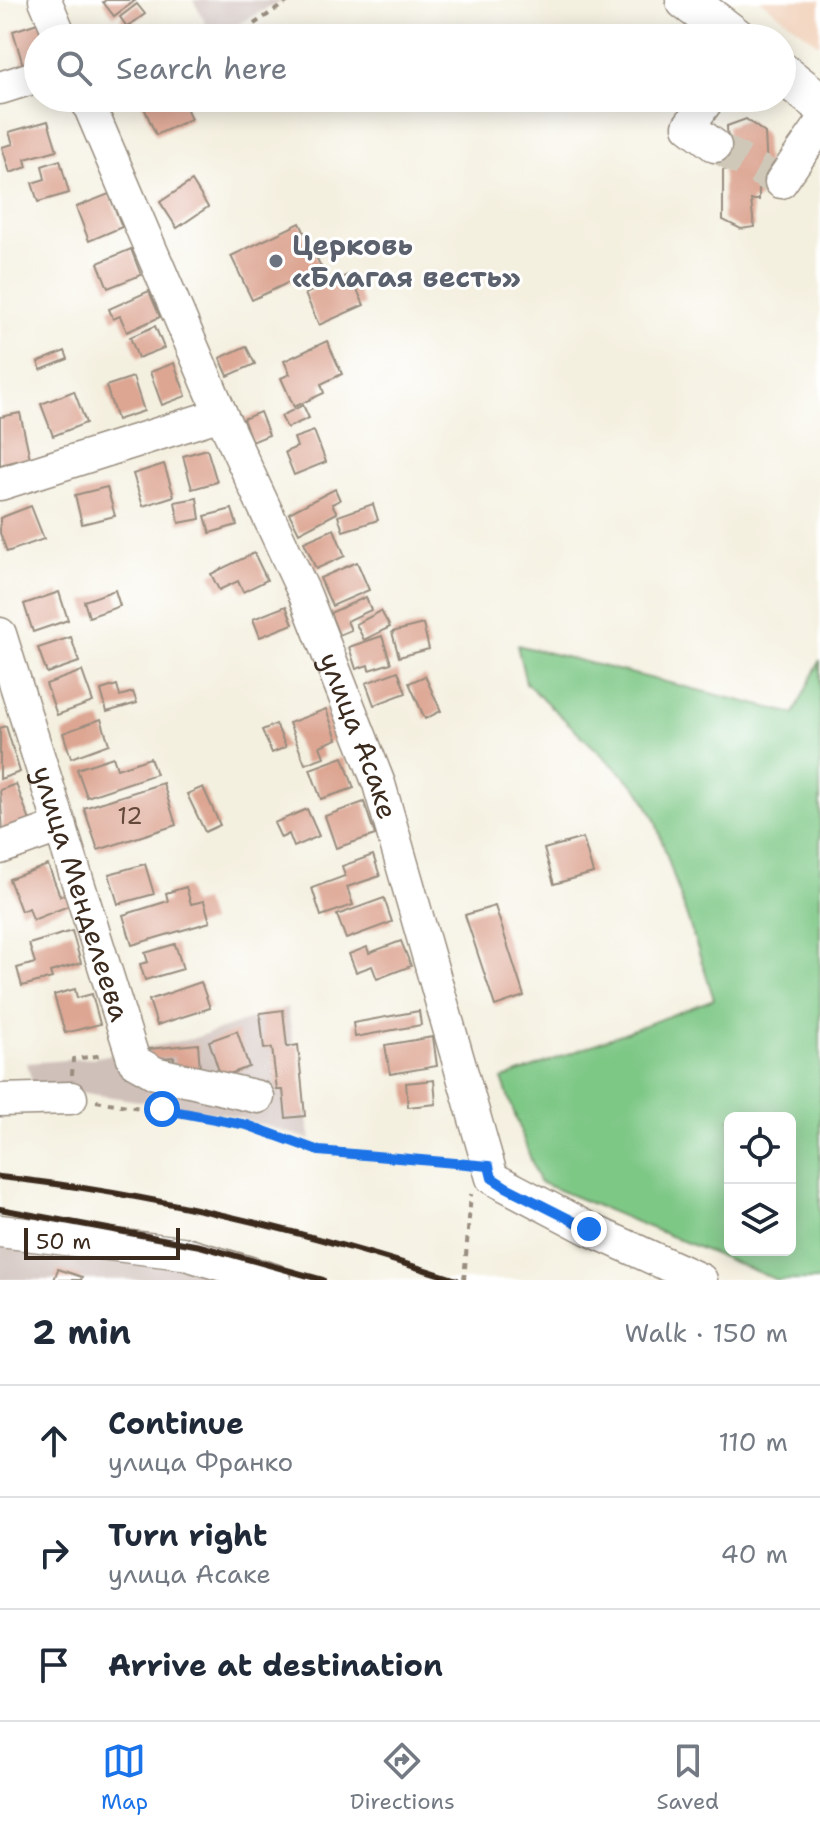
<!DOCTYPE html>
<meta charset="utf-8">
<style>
body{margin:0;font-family:"Shantell Sans",sans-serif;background:#f6f6f7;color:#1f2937}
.controls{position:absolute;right:24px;bottom:24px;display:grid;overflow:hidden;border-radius:12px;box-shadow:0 4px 20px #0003}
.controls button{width:72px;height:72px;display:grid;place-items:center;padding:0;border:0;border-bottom:2px solid #e0e1e3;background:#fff;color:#1f2937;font:40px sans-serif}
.scale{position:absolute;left:24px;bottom:20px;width:156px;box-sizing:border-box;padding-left:8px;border:4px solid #3b2a1e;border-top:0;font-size:22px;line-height:28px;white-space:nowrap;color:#3b2a1e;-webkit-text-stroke:6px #fff;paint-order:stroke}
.stop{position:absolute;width:24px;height:24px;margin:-18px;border:6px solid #1a73e8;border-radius:50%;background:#fff}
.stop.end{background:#1a73e8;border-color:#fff;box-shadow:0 2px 8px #0008}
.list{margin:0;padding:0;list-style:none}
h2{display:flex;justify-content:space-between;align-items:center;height:104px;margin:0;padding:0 32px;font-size:34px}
h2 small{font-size:26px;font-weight:400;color:#747a83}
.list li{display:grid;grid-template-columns:52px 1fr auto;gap:24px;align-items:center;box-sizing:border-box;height:112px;padding:0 32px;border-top:2px solid #e0e1e3}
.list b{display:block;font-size:30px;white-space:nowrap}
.list p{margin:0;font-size:26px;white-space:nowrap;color:#747a83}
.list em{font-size:26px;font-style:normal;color:#747a83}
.icon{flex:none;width:44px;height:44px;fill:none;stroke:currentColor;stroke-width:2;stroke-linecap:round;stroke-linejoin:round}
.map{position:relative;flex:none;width:820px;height:1280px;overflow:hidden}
.search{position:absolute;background:#fff;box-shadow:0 4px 20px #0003;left:24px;right:24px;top:24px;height:88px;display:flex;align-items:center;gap:20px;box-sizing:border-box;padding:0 28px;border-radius:44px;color:#747a83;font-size:30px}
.sheet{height:440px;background:#fff}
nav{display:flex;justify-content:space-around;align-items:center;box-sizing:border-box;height:112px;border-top:2px solid #e0e1e3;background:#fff;font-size:22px;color:#747a83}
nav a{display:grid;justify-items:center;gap:4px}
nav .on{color:#1a73e8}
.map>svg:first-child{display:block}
.built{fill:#f2d4be}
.industrial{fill:#cfc0ba}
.green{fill:#7ec886;stroke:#5c7952;stroke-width:2;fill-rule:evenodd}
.building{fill:#dda693}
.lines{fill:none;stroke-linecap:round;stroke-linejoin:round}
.minor-tunnel{stroke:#cfc8b9;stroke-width:32;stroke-dasharray:32 16;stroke-linecap:butt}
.minor-casing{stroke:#988d7f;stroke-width:35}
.major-casing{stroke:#988d7f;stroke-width:43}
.path{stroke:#988d7f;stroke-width:4;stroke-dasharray:6 6;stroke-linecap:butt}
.minor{stroke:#fff;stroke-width:32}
.major{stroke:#fff;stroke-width:40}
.rail{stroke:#3b2a1e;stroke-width:6}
.route{stroke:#1a73e8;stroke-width:10}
.worship-dot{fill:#6b7280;stroke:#fff;stroke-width:3}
.labels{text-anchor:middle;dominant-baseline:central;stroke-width:6;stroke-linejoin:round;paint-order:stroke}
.number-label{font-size:24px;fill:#64493b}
.worship-label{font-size:28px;font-weight:bold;fill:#5b616d;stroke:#fff;text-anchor:start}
.street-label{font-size:28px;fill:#3b2a1e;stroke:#fff}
</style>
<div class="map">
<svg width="820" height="1280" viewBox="0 0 820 1280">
<rect width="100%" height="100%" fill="#fff"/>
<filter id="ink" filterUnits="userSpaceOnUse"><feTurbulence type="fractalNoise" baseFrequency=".0125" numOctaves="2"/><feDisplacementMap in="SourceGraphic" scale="16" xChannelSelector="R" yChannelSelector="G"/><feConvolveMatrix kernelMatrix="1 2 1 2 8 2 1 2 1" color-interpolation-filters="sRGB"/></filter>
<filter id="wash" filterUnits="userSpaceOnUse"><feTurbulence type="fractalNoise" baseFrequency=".006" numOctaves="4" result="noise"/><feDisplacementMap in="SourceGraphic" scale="32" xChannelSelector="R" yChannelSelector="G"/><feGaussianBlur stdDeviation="1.8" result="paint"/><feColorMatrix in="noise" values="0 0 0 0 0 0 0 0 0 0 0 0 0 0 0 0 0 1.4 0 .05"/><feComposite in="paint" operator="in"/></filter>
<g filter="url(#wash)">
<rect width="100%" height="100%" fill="#f4f0e0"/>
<path class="built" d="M760 0H820V45Z"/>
<g class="industrial">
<path d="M193 0H284L213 37Z"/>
<path d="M287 1007 311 1140 226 1114 71 1091H34L27 1063 92 1058 191 1039Z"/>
<path d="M0 1231 274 1280H0Z"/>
</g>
<path class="green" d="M517 645 794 714 820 660V1280H777L539 1182 502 1079 714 999 655 820 640 791 526 683ZM730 1118H790V1250H730Z"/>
<g id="blocks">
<g class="building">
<path d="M106 0H136L114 16 103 2Z"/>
<path d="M137 4 145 14 127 27 120 17Z"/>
<path d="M44 21 49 38H38V68L25 72 13 31Z"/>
<path d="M147 98H182L191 119 156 135 141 101Z"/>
<path d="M746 119 765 133 767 171 759 172V200H751L754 227 741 229 723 220V170L729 169 727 126Z"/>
<path d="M48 121 57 150 25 159 27 167 10 173 2 147 13 144 9 132Z"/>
<path d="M60 160 69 193 38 202 32 183 45 179 42 166Z"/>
<path d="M192 181 208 207 177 228 160 202Z"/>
<path d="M109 194 122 227 89 241 76 207Z"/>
<path d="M300 223 321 267 252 300 231 256Z"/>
<path d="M131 249 141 275 108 288 98 263Z"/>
<path d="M350 274 364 305 319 325 305 294Z"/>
<path d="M149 291 160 317 127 332 120 316 113 319 109 309Z"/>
<path d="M155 326 164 348 138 358 130 337Z"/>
<path d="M327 341 342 374 321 384 324 393 294 407 281 378 290 374 284 361Z"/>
<path d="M246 346 255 364 228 376 220 358Z"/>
<path d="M65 351 68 359 41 370 38 362Z"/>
<path d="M174 363 186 396 162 405 150 372Z"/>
<path d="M133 377 144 411 117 420 106 386Z"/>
<path d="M74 391 86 423 53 436 41 404Z"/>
<path d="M303 405 309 418 287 428 281 416Z"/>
<path d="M260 412 269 435 252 442 243 419Z"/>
<path d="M20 413 30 458 0 465V417Z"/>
<path d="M314 431 326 462 294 475 285 452 297 447 294 438Z"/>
<path d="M207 449 217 482 192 489 183 456Z"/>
<path d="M164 464 174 496 143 506 133 474Z"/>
<path d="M107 487 115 516 82 524 75 495Z"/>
<path d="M335 489 340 500 332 504 337 513 299 533 289 513Z"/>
<path d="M197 498 200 519 179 523 175 502Z"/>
<path d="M373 504 378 520 343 531 338 516Z"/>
<path d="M31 506 44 539 7 552 0 533V518Z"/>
<path d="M232 509 237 525 210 533 205 516Z"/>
<path d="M334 529 345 556 316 569 304 542Z"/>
<path d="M254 553 267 580 243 592 238 581 219 590 211 574Z"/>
<path d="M357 562 369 590 332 606 320 578Z"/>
<path d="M115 590 120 606 89 617 84 601Z"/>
<path d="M59 592 68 620 33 632 24 604Z"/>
<path d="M366 597 371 610 347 621 351 630 339 635 330 613Z"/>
<path d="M286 606 293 624 260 637 253 619Z"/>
<path d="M381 611 390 627 364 640 356 624Z"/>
<path d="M423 624 429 649 399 657 392 632Z"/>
<path d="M382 636 391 663 369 670 368 665 356 669 349 647Z"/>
<path d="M71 637 79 662 47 673 38 648Z"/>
<path d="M82 671 93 702 57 715 46 684Z"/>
<path d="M398 671 406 693 374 705 366 683Z"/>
<path d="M425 676 441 711 425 719 409 683Z"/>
<path d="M117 685 120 696 133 692 137 703 107 712 101 690Z"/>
<path d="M326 709 337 739 320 746 324 757 305 764 289 723Z"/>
<path d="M101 719 109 744 71 758 63 733Z"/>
<path d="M276 724 286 747 272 753 262 730Z"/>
<path d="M6 726 20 772 0 779V728Z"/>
<path d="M113 757 117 769 150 758 156 774 87 797 77 769Z"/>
<path d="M343 757 354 788 321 799 310 769Z"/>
<path d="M163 783 176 825 98 850 84 808Z"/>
<path d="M16 784 30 821 3 832 0 790Z"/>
<path d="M203 787 220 825 205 832 187 794Z"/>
<path d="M364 802 375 835 336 848 325 816Z"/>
<path d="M307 809 319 836 294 847 289 834 281 838 274 823Z"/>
<path d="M583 838 593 873 554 884 544 849Z"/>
<path d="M373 855 380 876 347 887 353 905 321 916 312 888 345 876 342 866Z"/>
<path d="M145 864 154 894 118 904 109 874Z"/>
<path d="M48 865 60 896 67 893 71 905 33 920 29 908 21 911 9 879Z"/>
<path d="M186 887 191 904 204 901 210 922 132 945 123 915 168 901 166 893Z"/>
<path d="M384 898 392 922 346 939 337 915Z"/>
<path d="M495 906 524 996 495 1006 465 915Z"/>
<path d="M72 931 81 963 50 972 52 978 22 986 17 968 35 963 29 944Z"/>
<path d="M401 941 411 966 377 979 372 966 356 972 349 954 367 947 369 953Z"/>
<path d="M175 944 183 969 145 980 140 964 148 962 145 953Z"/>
<path d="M201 982 210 1008 157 1025 149 1000Z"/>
<path d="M75 989 77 998 92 994 100 1024 65 1033 54 995Z"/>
<path d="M283 1010 287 1047 298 1045 305 1116 286 1118 283 1090H277L272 1048 264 1049 260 1013Z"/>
<path d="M419 1011 421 1025 355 1037 353 1023Z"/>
<path d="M237 1031 249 1067 221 1077 209 1041Z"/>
<path d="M433 1037 437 1066 390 1074 385 1045Z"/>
<path d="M198 1044 200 1069 175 1072 174 1057 150 1059 149 1049Z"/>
<path d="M434 1080 436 1104 408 1107 406 1083Z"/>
<path d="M58 1269 82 1277 81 1280H54Z"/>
</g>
</g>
</g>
<g filter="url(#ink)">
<use href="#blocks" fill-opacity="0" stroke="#988d7f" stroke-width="2"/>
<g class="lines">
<path class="minor-tunnel" d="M715 146 781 182"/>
<g class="minor-casing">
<g id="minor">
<path d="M45 0 61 38"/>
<path d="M0 88 38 76"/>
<path id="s1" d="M86 98 221 414 305 595 379 784 492 1178 589 1229 701 1280"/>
<path d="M709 98 689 126 715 146"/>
<path d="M781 182 820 126"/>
<path d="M0 484 221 414"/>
<path id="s2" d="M0 634 134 1061 155 1073 258 1097"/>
<path d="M0 848 61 826"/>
<path d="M0 1100 71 1098"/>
<path d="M0 1231 182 1253 274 1280"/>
</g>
</g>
<g class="major-casing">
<g id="major">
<path d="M686 0 736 38"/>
<path d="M782 73 820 103"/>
</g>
</g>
<g class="path">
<path d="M254 24 290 0"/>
<path d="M72 1075 73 1059 104 1055"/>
<path d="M96 1101 247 1125 319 1151 460 1163"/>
<path d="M464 1280 471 1194"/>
</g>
<use href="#minor" class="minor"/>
<use href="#major" class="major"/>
<g class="rail">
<path d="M0 1177C157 1194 307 1232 457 1280"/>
<path d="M0 1209 200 1246 323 1280"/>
</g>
</g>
</g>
<g class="lines" filter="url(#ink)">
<path class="route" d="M162 1109 247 1125 319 1151 489 1166 492 1178 506 1187 589 1229"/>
</g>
<circle class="worship-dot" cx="276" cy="261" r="8"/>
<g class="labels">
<g class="number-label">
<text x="130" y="816">12</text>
</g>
<g class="worship-label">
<text x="292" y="245">Церковь<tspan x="292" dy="32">«Благая весть»</tspan></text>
</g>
<g class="street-label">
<text stroke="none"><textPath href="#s1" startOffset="694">улица Асаке</textPath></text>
<text stroke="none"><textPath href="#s2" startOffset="272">улица Менделеева</textPath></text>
</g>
</g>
</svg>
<div class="controls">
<button><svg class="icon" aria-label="locate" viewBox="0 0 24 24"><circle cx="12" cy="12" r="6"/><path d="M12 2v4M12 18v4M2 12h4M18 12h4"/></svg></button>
<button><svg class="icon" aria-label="layers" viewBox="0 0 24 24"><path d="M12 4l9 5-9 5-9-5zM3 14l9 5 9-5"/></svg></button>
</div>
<div class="scale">50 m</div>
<div class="stop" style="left:162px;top:1109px"></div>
<div class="stop end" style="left:589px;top:1229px"></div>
<div class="search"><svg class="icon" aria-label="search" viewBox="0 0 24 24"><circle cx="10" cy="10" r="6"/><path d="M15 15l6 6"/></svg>Search here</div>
</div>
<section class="sheet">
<h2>2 min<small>Walk · 150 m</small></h2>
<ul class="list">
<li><svg class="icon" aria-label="ahead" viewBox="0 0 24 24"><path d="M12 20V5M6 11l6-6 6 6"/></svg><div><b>Continue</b><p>улица Франко</p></div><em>110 m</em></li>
<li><svg class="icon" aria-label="right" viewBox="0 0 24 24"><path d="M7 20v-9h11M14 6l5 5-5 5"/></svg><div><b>Turn right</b><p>улица Асаке</p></div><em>40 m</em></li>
<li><svg class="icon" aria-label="arrive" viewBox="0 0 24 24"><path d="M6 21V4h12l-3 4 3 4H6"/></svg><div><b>Arrive at destination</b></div></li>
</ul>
</section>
<nav>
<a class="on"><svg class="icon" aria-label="map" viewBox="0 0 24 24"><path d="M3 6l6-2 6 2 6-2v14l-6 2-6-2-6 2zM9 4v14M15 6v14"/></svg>Map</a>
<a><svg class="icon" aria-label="directions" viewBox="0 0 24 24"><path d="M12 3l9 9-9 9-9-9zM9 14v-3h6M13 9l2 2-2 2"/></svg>Directions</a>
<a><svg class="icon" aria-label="saved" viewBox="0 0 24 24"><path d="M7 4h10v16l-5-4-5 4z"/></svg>Saved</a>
</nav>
